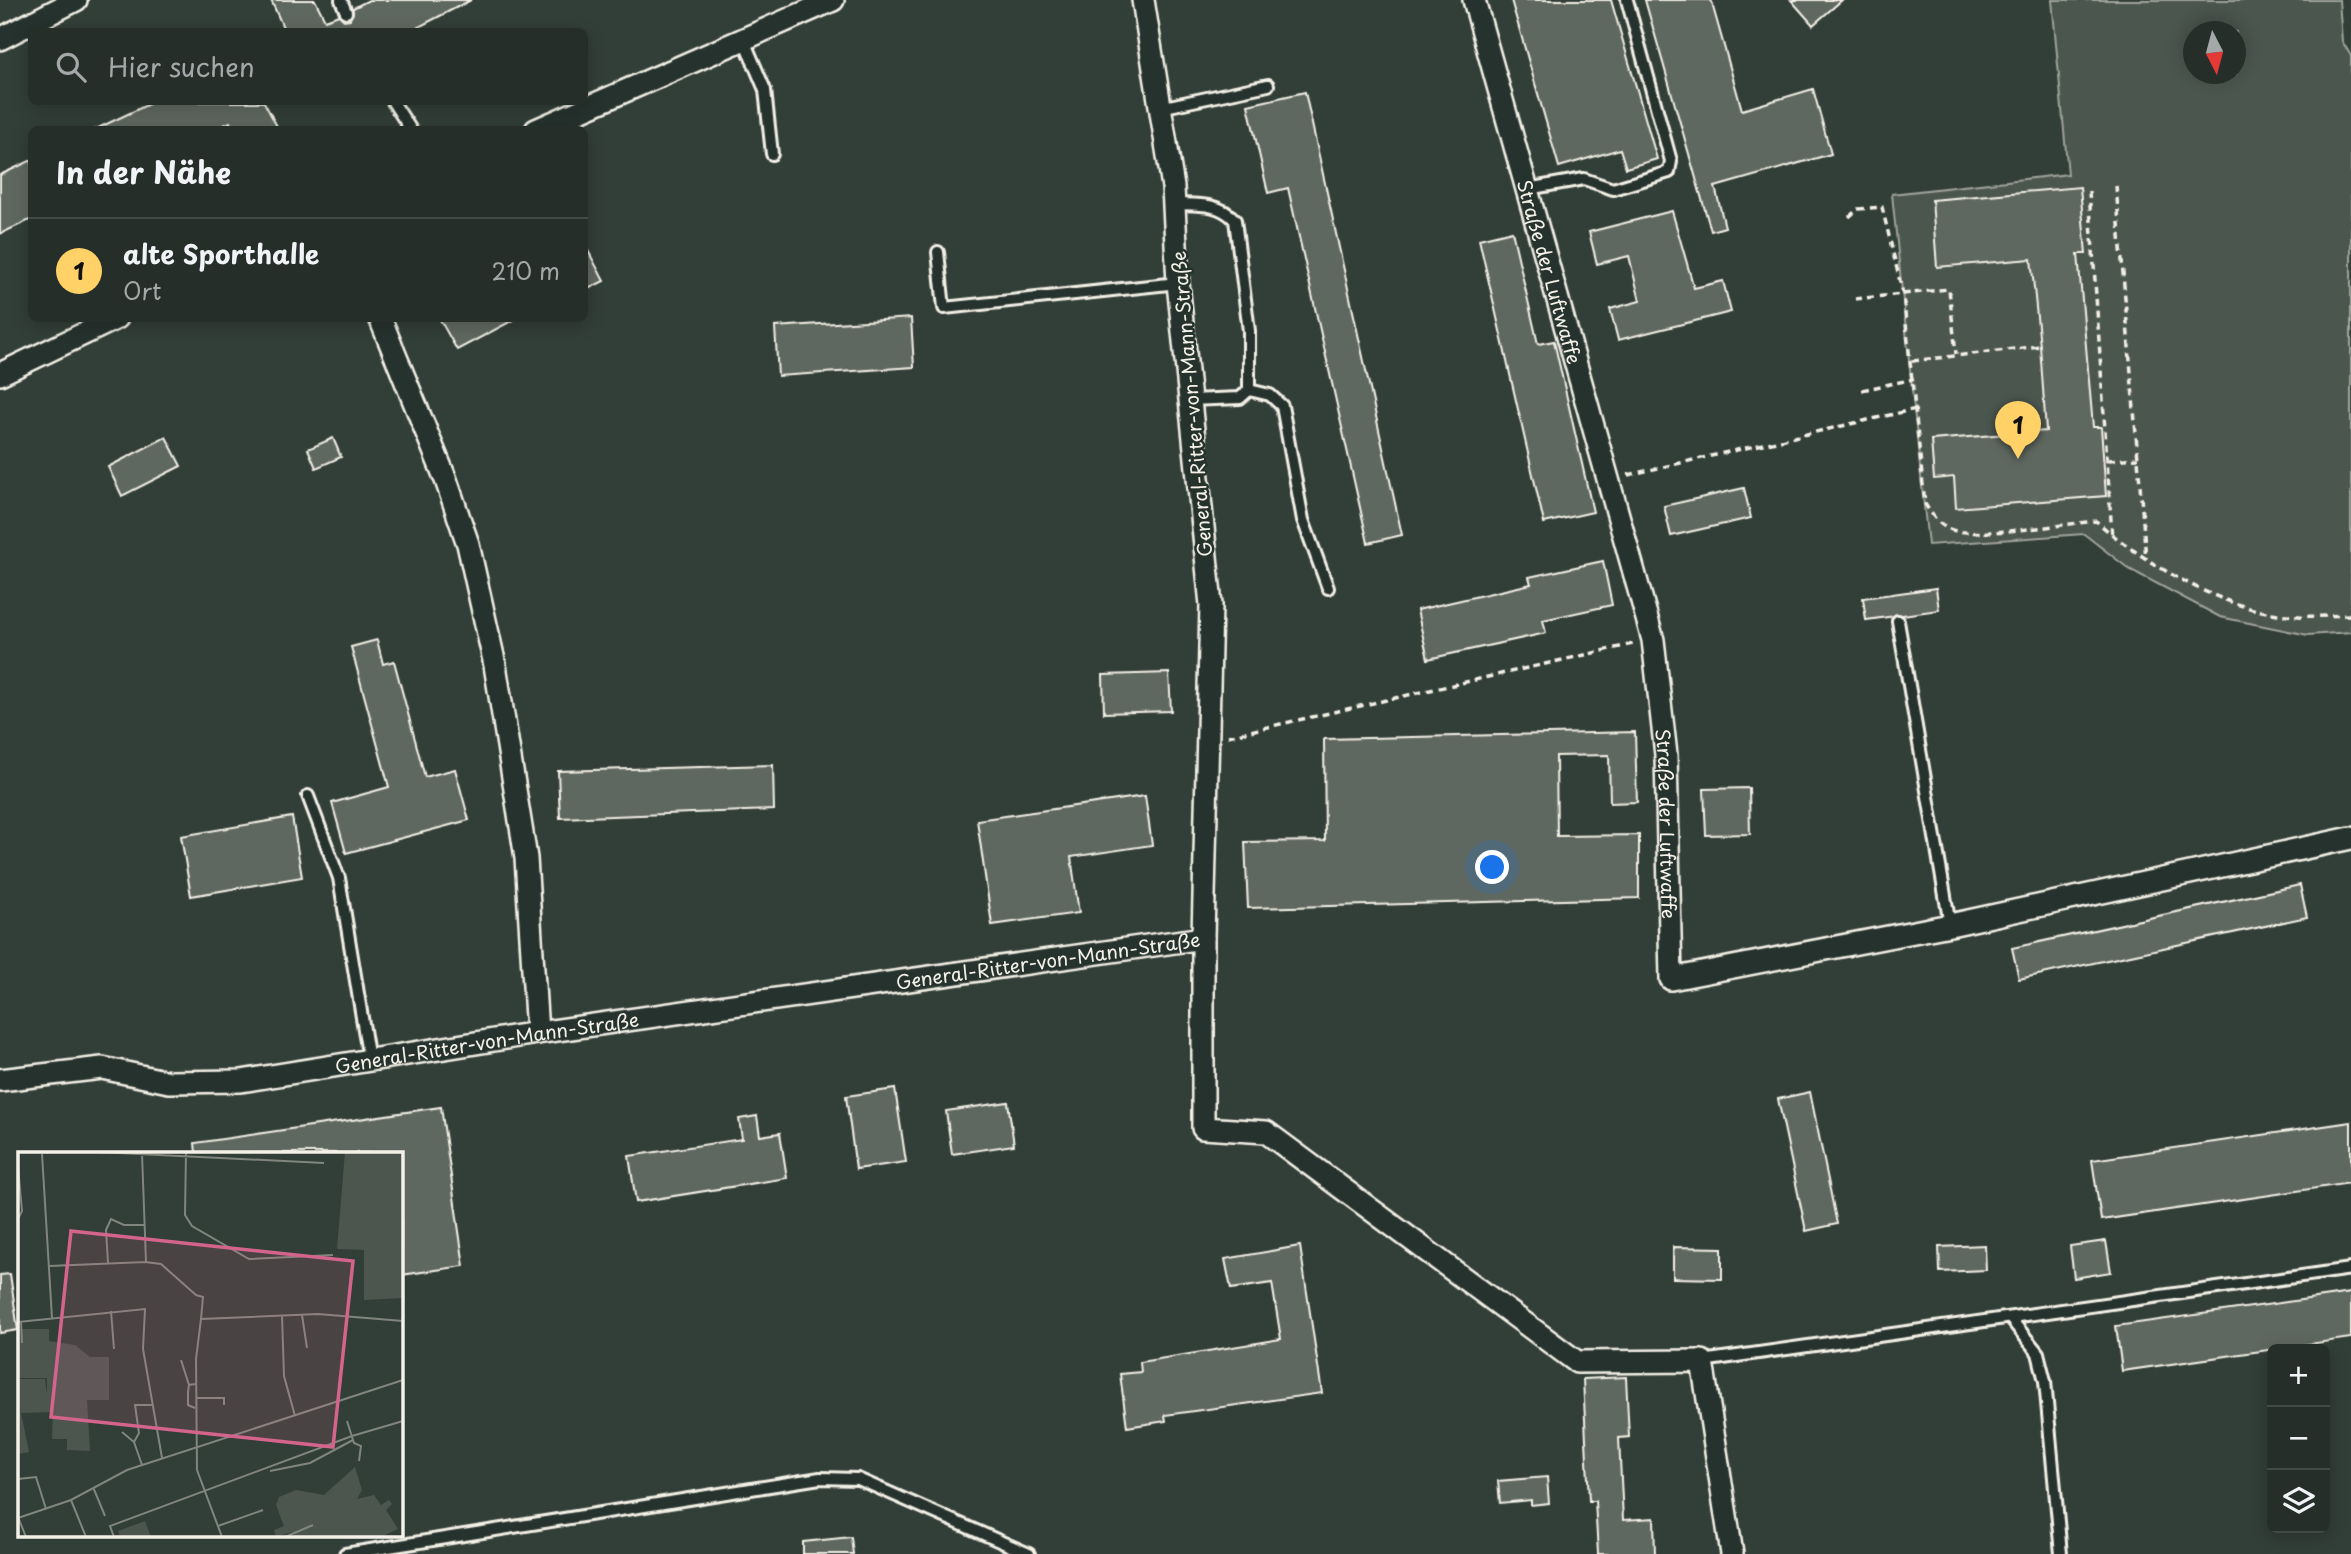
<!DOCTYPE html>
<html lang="de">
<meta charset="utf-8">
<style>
body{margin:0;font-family:"Playpen Sans",sans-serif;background:#323a36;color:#f1f3f6}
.controls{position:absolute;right:21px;bottom:21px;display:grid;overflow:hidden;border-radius:10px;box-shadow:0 4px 18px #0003}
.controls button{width:63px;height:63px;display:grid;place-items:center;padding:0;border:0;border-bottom:2px solid #424a47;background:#262e2a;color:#f1f3f6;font:35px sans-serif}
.compass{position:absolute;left:2183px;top:21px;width:63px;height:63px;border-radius:50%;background:#262e2a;box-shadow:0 4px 18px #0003;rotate:174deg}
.you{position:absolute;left:1493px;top:868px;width:24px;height:24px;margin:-18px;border:5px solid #fff;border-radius:50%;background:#1a73e8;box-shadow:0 0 0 10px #1a73e833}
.badge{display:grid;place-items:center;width:46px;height:46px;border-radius:50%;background:#ffd166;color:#111;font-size:23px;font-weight:700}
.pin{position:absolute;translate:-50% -58px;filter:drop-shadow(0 2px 4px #0008)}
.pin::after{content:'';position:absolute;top:37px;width:24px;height:21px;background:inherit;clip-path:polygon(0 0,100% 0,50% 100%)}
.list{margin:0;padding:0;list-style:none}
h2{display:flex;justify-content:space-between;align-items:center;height:91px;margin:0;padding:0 28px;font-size:30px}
h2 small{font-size:23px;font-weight:400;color:#a4a8a8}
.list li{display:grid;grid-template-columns:46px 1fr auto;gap:21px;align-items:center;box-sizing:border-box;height:105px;padding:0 28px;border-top:2px solid #424a47}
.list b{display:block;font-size:26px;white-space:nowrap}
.list p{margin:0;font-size:23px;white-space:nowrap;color:#a4a8a8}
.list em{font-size:23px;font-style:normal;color:#a4a8a8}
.icon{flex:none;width:38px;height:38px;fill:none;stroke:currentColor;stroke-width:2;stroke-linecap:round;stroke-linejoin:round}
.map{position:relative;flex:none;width:2351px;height:1554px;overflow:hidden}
.search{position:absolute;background:#262e2a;box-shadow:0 4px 18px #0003;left:28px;top:28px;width:560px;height:77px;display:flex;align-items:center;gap:18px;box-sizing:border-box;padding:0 24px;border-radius:10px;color:#a4a8a8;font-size:26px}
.panel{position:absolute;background:#262e2a;box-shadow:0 4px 18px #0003;left:28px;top:126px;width:560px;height:196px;border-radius:10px}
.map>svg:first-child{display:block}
.green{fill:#4c564f;stroke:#a0a49c;stroke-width:2;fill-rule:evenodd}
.building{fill:#5f6861;stroke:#f4f1e8;stroke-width:2}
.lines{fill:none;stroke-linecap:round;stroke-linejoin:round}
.service-casing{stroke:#f4f1e8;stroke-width:16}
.minor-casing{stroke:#f4f1e8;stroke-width:26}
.path{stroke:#f4f1e8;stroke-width:3.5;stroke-dasharray:7 5;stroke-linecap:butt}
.service{stroke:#26332d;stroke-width:10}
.minor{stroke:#26332d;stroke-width:21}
.labels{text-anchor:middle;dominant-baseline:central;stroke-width:5;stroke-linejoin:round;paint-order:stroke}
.street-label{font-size:19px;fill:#f4f1e8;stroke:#26332d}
.inset-road{fill:none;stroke:#80867e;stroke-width:2}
.view{fill:#d4648c;fill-opacity:0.15;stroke:#d4648c;stroke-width:3.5}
.inset-edge{fill:none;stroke:#f4f1e8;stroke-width:3.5}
</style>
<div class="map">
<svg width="2351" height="1554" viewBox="0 0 2351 1554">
<rect width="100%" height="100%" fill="#323e38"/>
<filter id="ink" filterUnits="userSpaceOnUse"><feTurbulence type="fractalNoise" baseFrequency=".0143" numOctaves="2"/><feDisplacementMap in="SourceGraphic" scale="14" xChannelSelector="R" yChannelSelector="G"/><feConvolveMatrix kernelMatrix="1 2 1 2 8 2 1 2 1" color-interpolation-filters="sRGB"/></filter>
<g filter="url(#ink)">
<path class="green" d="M2052 0H2339L2342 41 2351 56V632L2308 635 2220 617 2129 569 2084 534 1928 545 1892 194 2068 174ZM2194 32H2236V74H2194Z"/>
<g class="building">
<path d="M271 0H315L325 20 339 15 344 20 350 19 353 8 369 0H471L409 32H285Z"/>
<path d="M1511 0H1611L1657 159 1626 168 1620 149 1559 167Z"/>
<path d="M1645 0H1711L1742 110 1813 89 1831 154 1715 187 1725 227 1711 231Z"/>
<path d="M1791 0H1842L1813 25Z"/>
<path d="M1305 92 1402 535 1368 543 1288 188 1268 193 1248 105Z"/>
<path d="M153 102H264L279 130H234L230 122 213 130H94Z"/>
<path d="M32 160V219L0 234V175Z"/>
<path d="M2080 187 2086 254H2078L2093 427H2101L2106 496 1956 508 1954 477 1934 479 1931 440 2046 431 2040 346 2031 259 1937 267 1932 200Z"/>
<path d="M1672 211 1694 288 1723 281 1731 312 1618 340 1610 309 1640 301 1629 256 1597 264 1589 232Z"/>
<path d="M1512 231 1538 344 1554 341 1593 512 1544 523 1479 239Z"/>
<path d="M584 243 604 281 584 291Z"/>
<path d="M439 318H517L457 350Z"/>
<path d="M911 318 914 367 778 376 775 327Z"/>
<path d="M166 437 181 466 122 496 108 467Z"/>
<path d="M333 438 341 457 316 468 308 449Z"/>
<path d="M1744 488 1751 518 1671 536 1664 506Z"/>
<path d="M1603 561 1612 605 1543 620 1546 633 1428 659 1417 610 1531 584 1529 577Z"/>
<path d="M1936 588 1939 610 1866 620 1863 598Z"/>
<path d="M377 640 383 664 394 661 425 777 455 769 469 820 346 853 332 803 389 787 351 647Z"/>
<path d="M1169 673 1171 711 1104 713 1103 675Z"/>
<path d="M1635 732 1637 802 1610 803 1609 755 1556 756 1557 836 1639 835V898L1248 908 1245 842 1325 841 1324 739Z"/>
<path d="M773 765 774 810 560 818 558 771Z"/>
<path d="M1749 788 1750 834 1706 835 1704 789Z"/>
<path d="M1145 796 1152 845 1071 857 1079 913 992 925 977 820Z"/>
<path d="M292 817 302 877 191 896 181 836Z"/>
<path d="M2300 885 2307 917 2019 979 2012 948Z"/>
<path d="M895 1089 906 1162 856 1169 846 1096Z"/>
<path d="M1810 1092 1837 1224 1806 1231 1778 1099Z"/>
<path d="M1008 1102 1014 1145 952 1154 946 1111Z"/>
<path d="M441 1107 464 1266 401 1275V1153H196L195 1143Z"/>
<path d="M757 1116 760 1136 780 1133 787 1178 636 1202 629 1156 742 1139 739 1119Z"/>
<path d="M2351 1122V1183L2101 1220 2092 1160Z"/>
<path d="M2106 1241 2111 1272 2074 1278 2070 1246Z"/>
<path d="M1985 1245 1986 1270 1940 1272 1939 1247Z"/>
<path d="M1300 1246 1322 1393 1165 1415 1166 1421 1127 1427 1120 1374 1141 1372 1140 1362 1281 1339 1272 1283 1231 1289 1225 1259Z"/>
<path d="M1673 1247 1722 1248V1279L1673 1278Z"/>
<path d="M10 1274 18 1330 0 1333V1275Z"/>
<path d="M2351 1293V1338L2122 1371 2116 1326Z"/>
<path d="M1626 1377 1629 1437 1619 1438 1623 1520 1654 1518 1655 1554H1598L1595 1501H1589L1583 1379Z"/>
<path d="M1547 1477 1549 1503 1531 1505V1500L1500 1503 1498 1481Z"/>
<path d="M851 1537 853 1554H803V1542Z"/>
</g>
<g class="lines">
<g class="service-casing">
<g id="service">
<path d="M341 0 346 12"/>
<path d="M743 38 765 90 772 154"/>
<path d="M393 102 411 130"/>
<path d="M1160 108 1268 85"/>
<path d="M1527 189 1584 179 1613 189 1669 172 1671 161 1627 0"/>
<path d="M1174 204C1196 205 1219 202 1235 220L1249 331V390L1240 398 1190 400"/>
<path d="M938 252 944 308 1178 283"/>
<path d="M1249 390 1270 395 1282 406 1303 520 1328 588"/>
<path d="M1898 621 1950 925"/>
<path d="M308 796 339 878 369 1060"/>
<path d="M2010 1318 2038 1353 2045 1381 2061 1554"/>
<path d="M1702 1361 2351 1269"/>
<path d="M345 1554 820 1478 858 1479 1029 1554"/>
</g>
</g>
<g class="minor-casing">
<g id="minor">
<path id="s1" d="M1474 0 1653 640 1666 755 1671 979 1950 925 2351 838"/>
<path d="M0 39 76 0"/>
<path d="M536 130 833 0"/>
<path d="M380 318 446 480 468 544 495 665 526 858 537 1033"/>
<path d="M0 374 117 318"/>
<path d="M1203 938V1128L1266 1132 1577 1362 1702 1361 1732 1554"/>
<path id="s2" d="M0 1080 102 1068 169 1082 241 1081 537 1033 1203 938 1211 605 1178 283 1173 187 1143 0"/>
</g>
</g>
<g class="path">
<path d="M2116 186 2146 559"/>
<path d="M2089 191 2112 535"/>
<path d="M1849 217 1858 209 1882 207 1903 294 1925 504C1932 515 1939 526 1952 530 1980 538 2064 524 2096 521 2142 561 2210 602 2271 613 2298 618 2324 616 2351 615"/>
<path d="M1855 299 1949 289 1956 354"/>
<path d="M1912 361 2040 346"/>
<path d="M1862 390 1914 379"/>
<path d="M2109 460 2138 458"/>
<path d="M1628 475 1916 409"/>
<path d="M1228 736 1633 644"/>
</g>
<use href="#service" class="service"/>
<use href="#minor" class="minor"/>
</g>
</g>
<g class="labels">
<g class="street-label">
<text stroke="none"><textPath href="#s1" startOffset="282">Straße der Luftwaffe</textPath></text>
<text transform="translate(1191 404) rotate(-95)">General-Ritter-von-Mann-Straße</text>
<text stroke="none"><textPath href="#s1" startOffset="849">Straße der Luftwaffe</textPath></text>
<text stroke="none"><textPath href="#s2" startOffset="1059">General-Ritter-von-Mann-Straße</textPath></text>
<text stroke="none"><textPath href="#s2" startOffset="492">General-Ritter-von-Mann-Straße</textPath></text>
</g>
</g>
<g transform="translate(18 1152)">
<rect width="385" height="385" fill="#323e38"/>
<path d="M327 0H385V146L346 148V98L319 97ZM2 177H31V189L57 193 72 205H91V248H69L72 299 49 298V287H34L35 260 3 261 11 300 0 302V227H27L29 242V226H1ZM337 315 344 338 339 347 356 343 363 353 371 348 374 352 368 358 380 377 363 385H277L275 380 258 385 256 378 266 374 258 353 261 345 278 338 306 343ZM127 369 133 385H102L100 379Z" fill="#4c564f"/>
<path class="inset-road" d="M79 0 306 11M168 0 167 63 174 74 231 107 315 103M24 2 34 166M124 2 128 110 143 112 178 143 185 145 183 167M0 14 4 59 0 67M90 111 88 78 93 67 106 73H127M31 114 128 110M93 159 96 197M284 163 289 196M264 164 266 224 277 264M3 169 4 191M0 170 127 157 125 197 144 306M163 208 171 233M178 246H206V253M177 256 170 253V240L171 233 178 232M329 269 336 291 343 294 341 309M104 280 116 290 124 313M116 290 121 281 117 253H135M252 319 292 311 335 288M0 327 18 325 28 357M75 335 87 364M53 348 68 385M0 365 8 385M0 366 53 348 109 318 385 228M200 374 245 358M96 385 92 374 334 284 385 269M204 385 179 318 178 207 183 167 300 162 385 169M267 385 295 373"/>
<path class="view" d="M53 79 335 109 315 295 33 265Z"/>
<rect width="385" height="385" class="inset-edge"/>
</g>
</svg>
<div class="controls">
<button>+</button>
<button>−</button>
<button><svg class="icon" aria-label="layers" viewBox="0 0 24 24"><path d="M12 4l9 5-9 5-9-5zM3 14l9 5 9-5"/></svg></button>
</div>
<svg class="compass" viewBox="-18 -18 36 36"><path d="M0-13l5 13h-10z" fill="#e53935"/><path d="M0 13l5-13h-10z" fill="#a4a8a8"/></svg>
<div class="you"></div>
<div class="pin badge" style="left:2018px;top:459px">1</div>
<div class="search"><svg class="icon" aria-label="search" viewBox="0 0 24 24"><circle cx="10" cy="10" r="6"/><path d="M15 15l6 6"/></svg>Hier suchen</div>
<section class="panel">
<h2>In der Nähe<small></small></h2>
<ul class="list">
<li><span class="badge">1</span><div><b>alte Sporthalle</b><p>Ort</p></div><em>210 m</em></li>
</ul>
</section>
</div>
